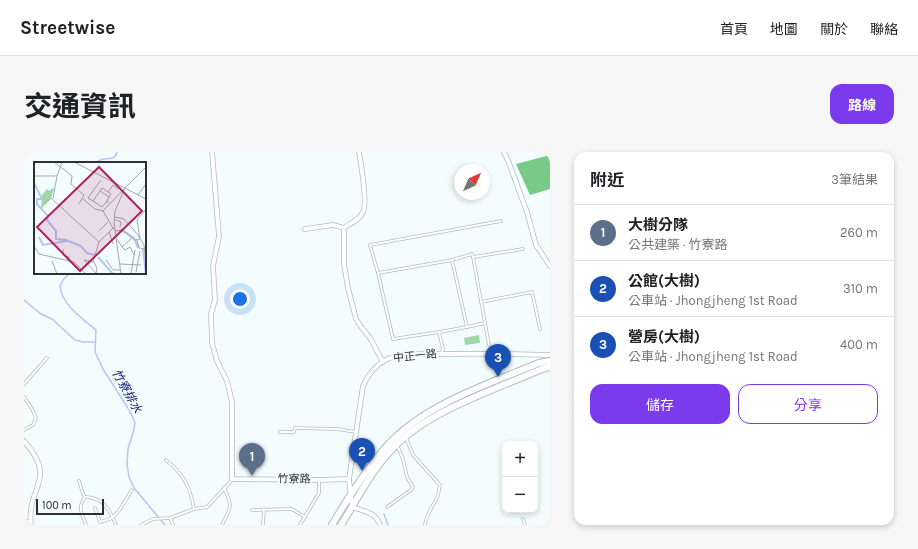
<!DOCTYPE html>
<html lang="zh-TW">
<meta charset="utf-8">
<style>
body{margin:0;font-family:Karla,"Noto Sans TC",sans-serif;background:#f6f6f6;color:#202124}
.controls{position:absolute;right:12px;bottom:12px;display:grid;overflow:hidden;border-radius:8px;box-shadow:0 2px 6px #0003}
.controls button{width:36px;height:36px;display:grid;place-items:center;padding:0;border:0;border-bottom:1px solid #e0e0e0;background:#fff;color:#202124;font:20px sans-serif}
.compass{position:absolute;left:430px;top:12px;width:36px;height:36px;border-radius:50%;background:#fff;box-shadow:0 2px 6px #0003;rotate:44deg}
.scale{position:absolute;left:12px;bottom:10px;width:68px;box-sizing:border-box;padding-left:4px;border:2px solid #2a2f30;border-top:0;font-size:11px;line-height:14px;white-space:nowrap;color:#2a2f30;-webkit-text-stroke:3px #f4fdfe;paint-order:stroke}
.you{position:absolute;left:216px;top:147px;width:14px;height:14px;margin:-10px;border:3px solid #fff;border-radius:50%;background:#1a73e8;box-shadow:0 0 0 6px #1a73e833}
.badge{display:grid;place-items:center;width:26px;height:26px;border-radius:50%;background:#7c3aed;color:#fff;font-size:13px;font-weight:700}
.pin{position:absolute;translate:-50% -33px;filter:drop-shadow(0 1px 2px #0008)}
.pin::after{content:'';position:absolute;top:21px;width:14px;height:12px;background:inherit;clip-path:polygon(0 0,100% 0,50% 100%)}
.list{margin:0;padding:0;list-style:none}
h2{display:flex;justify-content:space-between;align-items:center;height:52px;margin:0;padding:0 16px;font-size:17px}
h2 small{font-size:13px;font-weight:400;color:#757577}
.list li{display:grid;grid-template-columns:26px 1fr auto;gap:12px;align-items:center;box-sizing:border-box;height:56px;padding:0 16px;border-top:1px solid #e0e0e0}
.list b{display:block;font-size:15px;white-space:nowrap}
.list p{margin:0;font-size:13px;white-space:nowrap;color:#757577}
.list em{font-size:13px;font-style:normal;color:#757577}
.actions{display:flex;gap:8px;padding:12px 16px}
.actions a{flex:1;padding:9px 0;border:1px solid #7c3aed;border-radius:12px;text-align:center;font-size:14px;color:#7c3aed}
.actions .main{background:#7c3aed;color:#fff}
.map{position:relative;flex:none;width:526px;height:373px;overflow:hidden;border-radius:12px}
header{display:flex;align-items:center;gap:24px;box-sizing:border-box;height:56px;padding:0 20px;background:#fff;border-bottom:1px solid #e0e0e0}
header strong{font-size:19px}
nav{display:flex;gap:22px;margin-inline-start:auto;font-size:14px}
.intro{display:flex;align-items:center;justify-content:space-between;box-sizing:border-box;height:96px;padding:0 24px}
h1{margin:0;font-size:28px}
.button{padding:10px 18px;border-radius:12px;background:#7c3aed;color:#fff;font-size:14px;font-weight:700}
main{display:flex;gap:24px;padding:0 24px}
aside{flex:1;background:#fff;border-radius:12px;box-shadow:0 2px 6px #0003}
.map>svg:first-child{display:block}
.green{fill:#a1d6aa}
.forest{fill:#79ca89}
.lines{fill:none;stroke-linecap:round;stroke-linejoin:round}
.stream{stroke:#b3c6f7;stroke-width:1.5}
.lane-casing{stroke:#b0bdc0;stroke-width:3.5}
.street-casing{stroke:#b0bdc0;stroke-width:5.5}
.primary-casing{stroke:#b0bdc0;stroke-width:8}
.lane{stroke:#fff;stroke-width:2}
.street{stroke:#fff;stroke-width:4}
.primary{stroke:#fff;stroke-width:6}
.labels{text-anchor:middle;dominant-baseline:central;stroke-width:4;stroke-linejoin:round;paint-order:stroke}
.street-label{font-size:11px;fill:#2a2f30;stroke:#f4fdfe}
.water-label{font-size:12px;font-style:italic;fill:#111a75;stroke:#f4fdfe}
.inset-river{fill:none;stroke:#b3c6f7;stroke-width:2}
.inset-road{fill:none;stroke:#a3abac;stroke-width:1}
.view{fill:#ac2262;fill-opacity:0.15;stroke:#ac2262;stroke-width:2}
.inset-edge{fill:none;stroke:#2a2f30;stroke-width:2}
</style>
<header>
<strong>Streetwise</strong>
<nav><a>首頁</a><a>地圖</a><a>關於</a><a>聯絡</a></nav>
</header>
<div class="intro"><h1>交通資訊</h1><a class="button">路線</a></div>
<main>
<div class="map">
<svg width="526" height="373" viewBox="0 0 526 373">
<rect width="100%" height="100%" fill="#f4fdfe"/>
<path class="green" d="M455 183 456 191 441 193 440 186Z"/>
<path class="forest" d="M526 3V37L506 43 492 12Z"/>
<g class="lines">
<g class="stream">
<path d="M72 11C80 2 90 12 93 0"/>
<path d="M46 121 39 128 36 134C37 152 59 167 72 178L71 200 79 217 107 261 111 271 109 281 104 297 103 313 105 325 110 336 141 373"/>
<path d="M0 148 17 162 28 167 51 188 59 190H71"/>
<path d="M360 362 364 373"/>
</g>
<g class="lane-casing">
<g id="lane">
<path d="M449 105 499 97"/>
<path d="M428 108 448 102 449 105 461 171 443 175"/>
<path d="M354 121 346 93 477 69"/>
<path d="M457 150 508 140 516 177"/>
<path d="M461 171 465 193"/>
<path d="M415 180 369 187 354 121 428 108 443 175 415 180 419 197 417 201"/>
<path d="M0 232 23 206"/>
<path d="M0 245 8 257 12 266 9 273 0 278"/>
<path d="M256 280H270L271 276 313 277 332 280"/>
<path d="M382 286 389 303 416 333C415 336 415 340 414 343 410 354 402 361 401 373"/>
<path d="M142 308C160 323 166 334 170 357"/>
<path d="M55 329 59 342 61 345"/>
<path d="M363 355 387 338 389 335 383 325 379 307 373 293"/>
<path d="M71 356 76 370C79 369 84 368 88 366 94 363 103 345 108 338"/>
<path d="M228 358 268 357 281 365"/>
<path d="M146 366 149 373"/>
<path d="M499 367 501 373"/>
<path d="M0 370 7 368"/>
<path d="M62 373C58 361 53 356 61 345 79 345 86 358 92 373"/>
<path d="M117 373 129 367 146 366 170 357 183 355 208 328"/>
<path d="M198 373C207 356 209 353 200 336"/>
<path d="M239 373 240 357"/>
<path d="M276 373 295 341V329"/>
</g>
</g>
<g class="street-casing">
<g id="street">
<path d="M188 0 195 84 189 114 191 148 187 162 188 191 193 209 203 229 208 250V327L295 328 325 327 328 355C339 359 352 360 356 373"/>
<path d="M480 0 485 11 503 60 512 93 526 114"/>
<path d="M320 76V112L324 136 332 167 338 176 346 186 359 210"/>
<path d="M281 77 309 73 320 76C326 71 336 68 339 60 344 50 337 13 335 0"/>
<path d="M0 289C35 328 2 334 7 373"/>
<path d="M325 327 339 234C345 221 353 211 366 206 380 201 401 202 415 202 452 201 489 202 526 203"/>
</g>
</g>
<g class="primary-casing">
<g id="primary">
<path d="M308 373C324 346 341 319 362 295 399 253 464 232 515 211L526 209"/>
<path d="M317 373C334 346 349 315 372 293 407 258 472 237 518 217L526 215"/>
</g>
</g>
<use href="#lane" class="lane"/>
<use href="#street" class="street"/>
<use href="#primary" class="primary"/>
</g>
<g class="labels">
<g class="street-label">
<text transform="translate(391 204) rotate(-6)">中正一路</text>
<text transform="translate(270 327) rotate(1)">竹寮路</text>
</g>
<g class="water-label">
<text transform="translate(103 239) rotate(61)">竹寮排水</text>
</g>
</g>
<g transform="translate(10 10)">
<rect width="112" height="112" fill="#f4fdfe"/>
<path d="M18 26 20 27 17 36 7 47 8 33 13 27 16 29Z" fill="#a1d6aa"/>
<path class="inset-river" d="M0 21 8 37H3V42L14 54 13 58 22 69V77L32 78 47 84 53 91 61 93M87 67 100 76 104 86M5 75 9 83 33 79M109 87 112 112M64 95 79 112"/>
<path class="inset-road" d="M20 0 38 14 37 22 50 33 45 42M40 0 112 37M0 14H23L28 0M66 29 68 26 77 32 75 35M74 30 79 23 84 27M104 33 111 23M19 36 23 14M49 37 61 47 69 49M59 39 54 36 67 18M73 39 68 45 59 39 66 29 75 35 73 39 75 41M11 42 17 36 65 80M81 55 90 57 104 73 110 83 112 100M80 57 87 60 86 65M79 66 69 49 90 27M65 69 74 60M75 70 79 82M83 77 88 85 98 76M103 78 105 86 111 87M0 84 5 92 40 100 52 112M88 85 91 88 96 85 100 93M29 87V93L35 95V99M72 98 79 108H86M18 99 23 112M59 100 65 80 79 66 82 69 87 68 101 78 106 77 103 58 112 47M86 102 107 103M102 110 106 89M62 111 50 98 60 100 63 106 62 112M97 111 101 88M87 112 80 61 81 49 91 26 112 5"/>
<path class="view" d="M65 5 108 49 46 109 3 65Z"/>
<rect width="112" height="112" class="inset-edge"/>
</g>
</svg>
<div class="controls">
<button>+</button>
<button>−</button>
</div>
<svg class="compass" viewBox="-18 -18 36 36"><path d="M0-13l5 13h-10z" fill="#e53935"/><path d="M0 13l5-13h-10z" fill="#757577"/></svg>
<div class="scale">100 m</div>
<div class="you"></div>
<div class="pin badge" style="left:228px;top:324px;background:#5c6f8a">1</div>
<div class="pin badge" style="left:338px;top:319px;background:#1a4fb4">2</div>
<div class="pin badge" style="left:474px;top:225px;background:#1a4fb4">3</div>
</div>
<aside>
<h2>附近<small>3筆結果</small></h2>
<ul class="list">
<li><span class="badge" style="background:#5c6f8a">1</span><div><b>大樹分隊</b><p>公共建築 · 竹寮路</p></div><em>260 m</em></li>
<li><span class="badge" style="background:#1a4fb4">2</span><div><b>公館(大樹)</b><p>公車站 · Jhongjheng 1st Road</p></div><em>310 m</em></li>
<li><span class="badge" style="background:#1a4fb4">3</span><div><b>營房(大樹)</b><p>公車站 · Jhongjheng 1st Road</p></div><em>400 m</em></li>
</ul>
<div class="actions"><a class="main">儲存</a><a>分享</a></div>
</aside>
</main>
